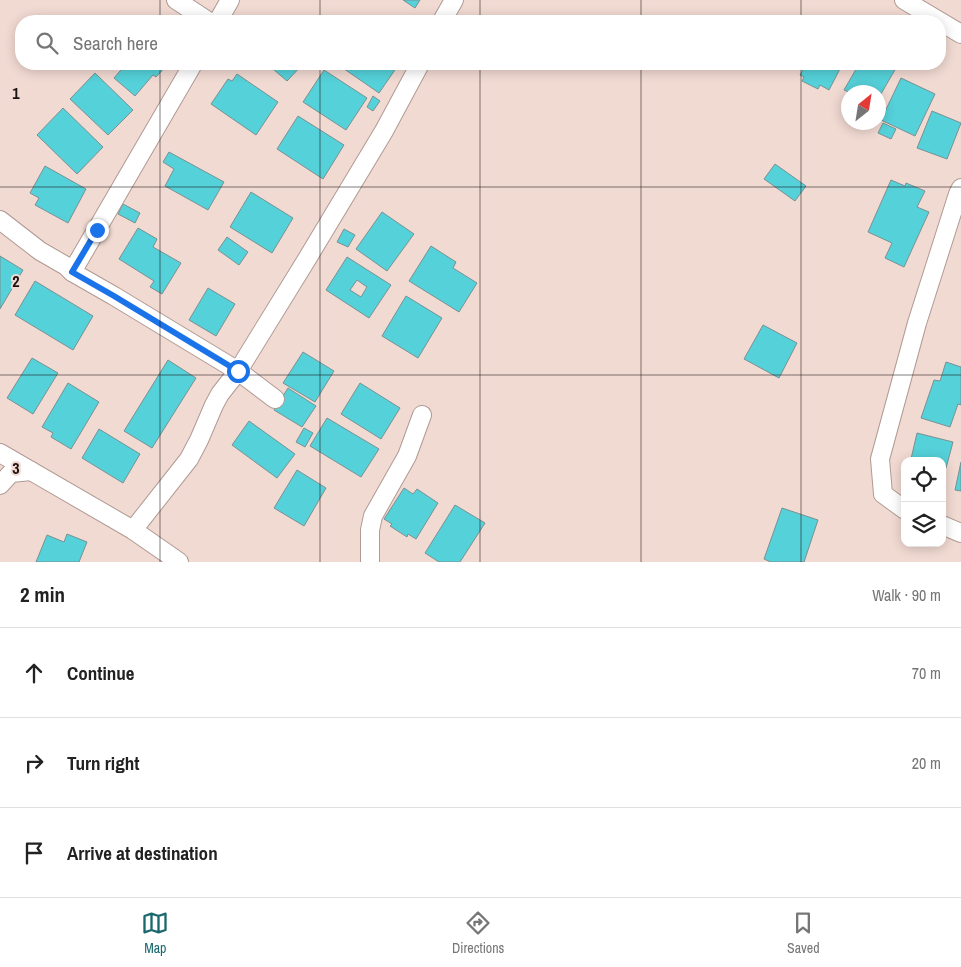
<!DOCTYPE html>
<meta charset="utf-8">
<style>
body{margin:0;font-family:"Archivo Narrow",sans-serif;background:#f6f6f6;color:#222}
.controls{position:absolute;right:15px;bottom:15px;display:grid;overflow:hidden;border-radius:10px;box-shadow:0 2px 12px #0003}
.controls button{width:45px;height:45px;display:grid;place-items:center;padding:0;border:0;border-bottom:1px solid #e0e0e0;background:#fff;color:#222;font:25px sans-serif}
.compass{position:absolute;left:841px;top:85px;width:45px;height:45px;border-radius:50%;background:#fff;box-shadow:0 2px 12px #0003;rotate:30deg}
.stop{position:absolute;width:15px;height:15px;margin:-11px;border:4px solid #1a73e8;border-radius:50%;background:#fff}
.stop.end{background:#1a73e8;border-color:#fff;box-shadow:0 1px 5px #0008}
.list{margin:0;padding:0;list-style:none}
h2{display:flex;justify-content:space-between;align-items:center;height:65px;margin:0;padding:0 20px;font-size:21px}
h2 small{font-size:16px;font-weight:400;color:#767676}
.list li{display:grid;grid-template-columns:32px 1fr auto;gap:15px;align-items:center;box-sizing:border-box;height:90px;padding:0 20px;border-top:1px solid #e0e0e0}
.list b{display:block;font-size:19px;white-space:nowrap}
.list em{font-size:16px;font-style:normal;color:#767676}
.icon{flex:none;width:28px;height:28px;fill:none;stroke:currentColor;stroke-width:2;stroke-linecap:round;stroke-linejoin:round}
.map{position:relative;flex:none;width:961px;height:562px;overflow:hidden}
.search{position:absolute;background:#fff;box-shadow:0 2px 12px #0003;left:15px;right:15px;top:15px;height:55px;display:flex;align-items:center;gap:12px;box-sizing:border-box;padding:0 18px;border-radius:20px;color:#767676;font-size:19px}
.sheet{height:335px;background:#fff}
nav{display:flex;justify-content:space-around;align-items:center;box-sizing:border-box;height:70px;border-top:1px solid #e0e0e0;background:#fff;font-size:14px;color:#767676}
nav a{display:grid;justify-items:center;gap:2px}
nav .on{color:#1a686d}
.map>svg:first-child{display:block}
.building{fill:#55d1d9;stroke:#799193;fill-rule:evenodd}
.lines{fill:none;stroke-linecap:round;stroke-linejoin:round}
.minor-casing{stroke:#b09a93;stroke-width:20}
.minor{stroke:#fff;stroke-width:18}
.route{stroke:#1a73e8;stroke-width:6}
.grid{fill:none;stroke:#1c1412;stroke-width:1;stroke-opacity:0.55}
.grid-label{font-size:16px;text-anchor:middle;font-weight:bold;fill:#1c1412;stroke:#f1dad2;stroke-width:4;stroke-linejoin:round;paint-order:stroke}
</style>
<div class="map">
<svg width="961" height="562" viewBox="0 0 961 562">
<rect width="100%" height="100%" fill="#f1dad2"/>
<g class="building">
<path d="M403 0H420L415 8Z"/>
<path d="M126 64H168L156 77 153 75 135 96 114 78Z"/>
<path d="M267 64H303L287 81Z"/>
<path d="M337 64H399L379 93Z"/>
<path d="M806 64H834L841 67 829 90 820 85 818 89 802 81 804 77 800 75Z"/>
<path d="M859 64H888L896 68 878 99V92H849L844 90Z"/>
<path d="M324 70 367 98 346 130 303 102Z"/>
<path d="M95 73 133 110 108 135 70 99Z"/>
<path d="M237 74 278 102 256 135 211 104 228 79 232 81Z"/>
<path d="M901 78 935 94 915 136 881 120Z"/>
<path d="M373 96 380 101 373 111 367 107Z"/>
<path d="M63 108 103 147 77 174 37 135Z"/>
<path d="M932 111 961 123 947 159 917 148Z"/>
<path d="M298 116 344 145 323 179 277 149Z"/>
<path d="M883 123 896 129 891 139 878 133Z"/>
<path d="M169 152 224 182 208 210 165 186 174 169 163 162Z"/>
<path d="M775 164 806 186 795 201 764 179Z"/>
<path d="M45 166 86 189 68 223 35 205 39 198 30 193Z"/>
<path d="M891 180 905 186 906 183 925 191 917 207 929 212 904 267 885 258 892 243 868 232Z"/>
<path d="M251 192 293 218 272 253 230 227Z"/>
<path d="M123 204 140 213 135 223 118 214Z"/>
<path d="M382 212 414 234 387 271 356 249Z"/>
<path d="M138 228 157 239 153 247 181 263 162 294 150 287 154 281 119 259Z"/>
<path d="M344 229 355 235 348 247 337 242Z"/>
<path d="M227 237 248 252 239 265 218 250Z"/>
<path d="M431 246 456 262 453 268 477 283 459 312 409 281Z"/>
<path d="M0 256 23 270 0 309Z"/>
<path d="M347 257 391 285 369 318 326 290ZM357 280 367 287 361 297 350 290Z"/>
<path d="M35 281 93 316 73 350 15 315Z"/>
<path d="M208 288 235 304 216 336 189 320Z"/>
<path d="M406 296 442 318 418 358 382 336Z"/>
<path d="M763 325 797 343 779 378 744 359Z"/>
<path d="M303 352 334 371 315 402 283 383Z"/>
<path d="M32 358 58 373 33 414 7 398Z"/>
<path d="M168 360 196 378 152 448 124 431Z"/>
<path d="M946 362 961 367V405L958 404 950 427 921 418 934 380 940 381Z"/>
<path d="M68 383 99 402 71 449 51 437 53 433 42 427Z"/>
<path d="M360 383 400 408 381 439 341 414Z"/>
<path d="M288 388 316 406 302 427 274 410Z"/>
<path d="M327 418 379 449 361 477 310 446Z"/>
<path d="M249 421 295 454 277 478 232 445Z"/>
<path d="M304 428 313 433 305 447 296 442Z"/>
<path d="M99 429 140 454 123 483 82 458Z"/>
<path d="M917 433 953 442 946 468 942 467V461H918L911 459Z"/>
<path d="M961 462V491L955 490Z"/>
<path d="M297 470 326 488 304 526 274 508Z"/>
<path d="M404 488 413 494 417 489 438 503 416 539 408 534 407 537 390 526 392 524 384 519Z"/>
<path d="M455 505 485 523 460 562H439L425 553Z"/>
<path d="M782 508 818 520 804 562H771L764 559Z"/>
<path d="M67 534 87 542 79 562H36L47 535 64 542Z"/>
</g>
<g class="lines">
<g class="minor-casing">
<g id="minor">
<path d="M176 0 208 21"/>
<path d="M904 0 961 34"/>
<path d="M218 21 230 0"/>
<path d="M442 21 454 0"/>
<path d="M193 64 72 272 114 296 238 371 275 399"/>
<path d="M0 220 40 251 66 266 72 272"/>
<path d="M0 453 133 530 179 562"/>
<path d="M0 485 11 473 31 471"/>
<path d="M905 510 883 494 880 459 917 323 958 194 961 188"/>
<path d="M942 525 961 533"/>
<path d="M133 530 189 459 199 440 214 405 220 394 238 371 307 259 384 131 420 64"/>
<path d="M370 562V530L373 516 407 456 422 415"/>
</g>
</g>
<use href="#minor" class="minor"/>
</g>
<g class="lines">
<path class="route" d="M97 230 72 272 114 296 238 371"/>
</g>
<path class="grid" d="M160 0V21M320 0V21M480 0V21M641 0V21M801 0V21M160 64V562M320 64V562M480 64V562M641 64V562M801 64V562M0 187H961M0 375H961"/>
<g class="grid-label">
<text x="16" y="99">1</text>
<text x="16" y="287">2</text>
<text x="16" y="474">3</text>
</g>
</svg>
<div class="controls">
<button><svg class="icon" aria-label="locate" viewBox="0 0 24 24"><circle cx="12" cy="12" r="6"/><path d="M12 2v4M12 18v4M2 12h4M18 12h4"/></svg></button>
<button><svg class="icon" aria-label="layers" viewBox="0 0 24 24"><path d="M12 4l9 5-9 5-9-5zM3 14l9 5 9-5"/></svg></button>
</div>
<svg class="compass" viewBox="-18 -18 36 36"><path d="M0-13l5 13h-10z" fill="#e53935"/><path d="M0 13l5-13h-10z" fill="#767676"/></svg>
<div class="stop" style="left:238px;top:371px"></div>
<div class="stop end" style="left:97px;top:230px"></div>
<div class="search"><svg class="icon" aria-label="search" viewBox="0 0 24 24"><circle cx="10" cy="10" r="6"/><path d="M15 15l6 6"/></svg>Search here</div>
</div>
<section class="sheet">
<h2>2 min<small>Walk · 90 m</small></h2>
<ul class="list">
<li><svg class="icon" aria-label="ahead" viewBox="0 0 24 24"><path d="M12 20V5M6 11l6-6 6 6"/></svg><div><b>Continue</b></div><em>70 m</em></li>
<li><svg class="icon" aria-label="right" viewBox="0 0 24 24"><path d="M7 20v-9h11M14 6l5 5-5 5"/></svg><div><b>Turn right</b></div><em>20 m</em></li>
<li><svg class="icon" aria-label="arrive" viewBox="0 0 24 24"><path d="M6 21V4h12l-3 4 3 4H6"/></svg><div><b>Arrive at destination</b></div></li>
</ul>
</section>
<nav>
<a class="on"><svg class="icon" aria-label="map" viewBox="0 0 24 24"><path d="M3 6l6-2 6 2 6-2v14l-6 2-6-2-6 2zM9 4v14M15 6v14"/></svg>Map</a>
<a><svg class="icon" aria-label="directions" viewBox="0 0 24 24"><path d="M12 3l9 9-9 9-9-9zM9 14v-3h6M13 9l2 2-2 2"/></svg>Directions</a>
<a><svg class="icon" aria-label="saved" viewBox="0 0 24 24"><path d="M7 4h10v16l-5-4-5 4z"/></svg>Saved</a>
</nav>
